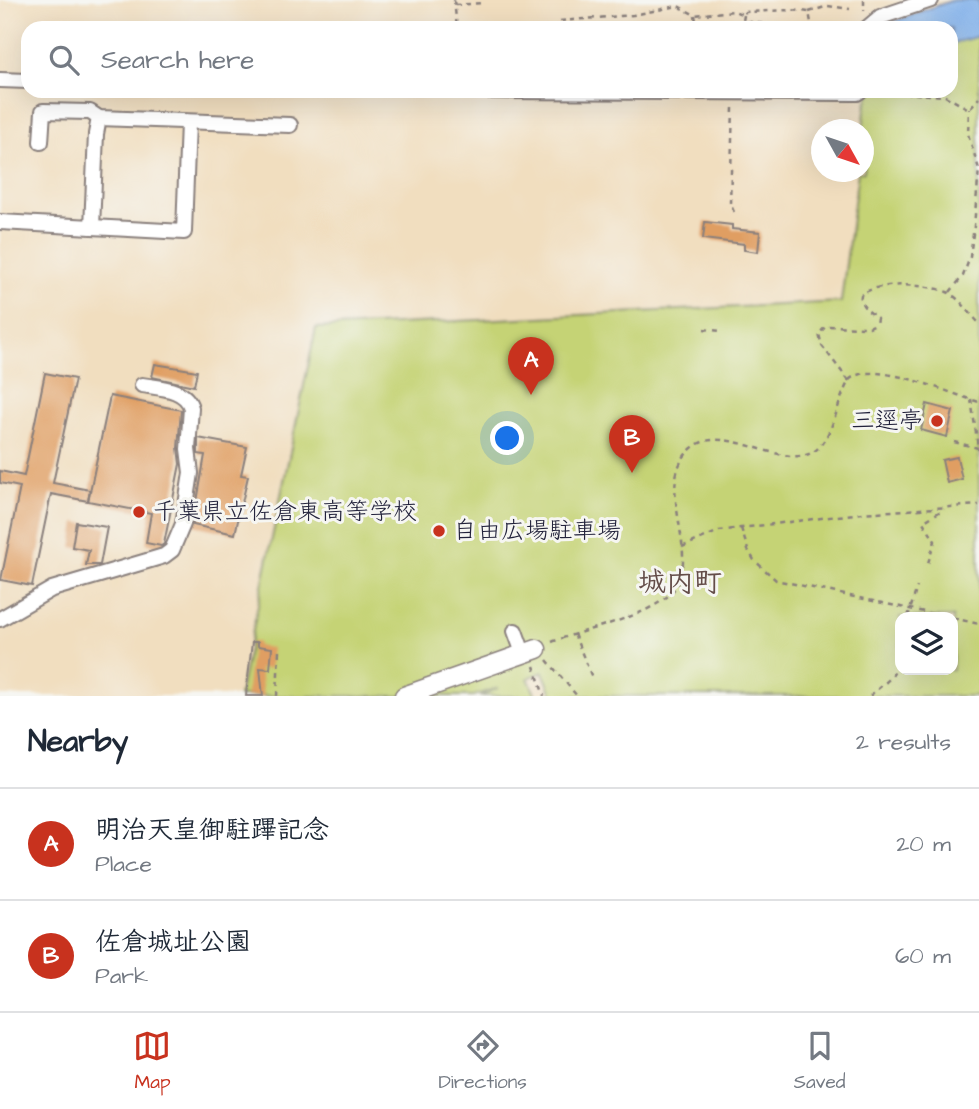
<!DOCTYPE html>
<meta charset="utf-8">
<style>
body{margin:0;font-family:"Architects Daughter","Klee One",sans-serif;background:#f2f2f3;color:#1f2937}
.controls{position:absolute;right:21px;bottom:21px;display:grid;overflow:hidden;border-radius:14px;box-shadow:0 7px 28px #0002}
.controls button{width:63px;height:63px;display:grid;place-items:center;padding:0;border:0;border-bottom:2px solid #e0e1e3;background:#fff;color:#1f2937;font:35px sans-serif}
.compass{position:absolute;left:811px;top:119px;width:63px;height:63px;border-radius:50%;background:#fff;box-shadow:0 7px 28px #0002;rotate:130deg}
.you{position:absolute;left:508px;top:439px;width:24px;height:24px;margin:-18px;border:5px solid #fff;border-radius:50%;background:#1a73e8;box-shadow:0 0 0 10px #1a73e833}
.badge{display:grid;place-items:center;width:46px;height:46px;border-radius:50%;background:#c8321e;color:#fff;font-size:23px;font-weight:700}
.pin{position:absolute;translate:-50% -58px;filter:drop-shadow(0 2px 4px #0008)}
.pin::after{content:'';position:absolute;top:37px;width:24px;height:21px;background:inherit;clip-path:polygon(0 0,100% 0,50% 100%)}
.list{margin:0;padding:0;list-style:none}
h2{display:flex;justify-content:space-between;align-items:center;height:91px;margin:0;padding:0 28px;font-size:30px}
h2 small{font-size:23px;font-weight:400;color:#747a83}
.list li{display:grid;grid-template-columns:46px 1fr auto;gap:21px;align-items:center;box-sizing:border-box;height:112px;padding:0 28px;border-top:2px solid #e0e1e3}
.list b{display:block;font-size:26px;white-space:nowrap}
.list p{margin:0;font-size:23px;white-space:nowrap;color:#747a83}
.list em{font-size:23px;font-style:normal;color:#747a83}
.icon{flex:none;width:38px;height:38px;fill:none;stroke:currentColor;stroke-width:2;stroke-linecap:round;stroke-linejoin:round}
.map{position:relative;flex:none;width:979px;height:696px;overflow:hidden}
.search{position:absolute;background:#fff;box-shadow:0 7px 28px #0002;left:21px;right:21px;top:21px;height:77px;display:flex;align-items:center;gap:18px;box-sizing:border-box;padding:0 24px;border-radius:21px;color:#747a83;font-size:26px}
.sheet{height:315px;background:#fff}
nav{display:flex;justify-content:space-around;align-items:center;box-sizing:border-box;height:98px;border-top:2px solid #e0e1e3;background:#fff;font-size:19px;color:#747a83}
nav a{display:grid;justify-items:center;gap:4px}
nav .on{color:#c8321e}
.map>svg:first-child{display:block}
.green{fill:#c5d375;stroke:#747a58;stroke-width:2;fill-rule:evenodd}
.water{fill:#7eaee9;stroke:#506892;stroke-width:2}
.building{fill:#e09e62}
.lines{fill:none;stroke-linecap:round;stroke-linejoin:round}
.minor-casing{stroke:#8a807d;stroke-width:18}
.tertiary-casing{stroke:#8a807d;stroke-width:21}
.path{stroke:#8a807d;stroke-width:2.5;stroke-dasharray:5 5;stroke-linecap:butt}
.minor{stroke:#fff;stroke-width:14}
.tertiary{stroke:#fff;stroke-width:18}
.poi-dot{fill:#c8321e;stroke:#f6f6f2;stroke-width:2.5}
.labels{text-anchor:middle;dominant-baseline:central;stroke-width:6;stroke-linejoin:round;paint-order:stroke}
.poi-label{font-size:24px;fill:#22223b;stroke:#f6f6f2;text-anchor:start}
.quarter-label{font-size:28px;font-weight:bold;fill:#644d49;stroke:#f6f6f2}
</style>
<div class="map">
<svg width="979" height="696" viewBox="0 0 979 696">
<rect width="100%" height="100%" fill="#f6f6f2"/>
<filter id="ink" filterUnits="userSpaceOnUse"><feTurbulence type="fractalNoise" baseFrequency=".0143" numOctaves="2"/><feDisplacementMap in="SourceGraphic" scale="14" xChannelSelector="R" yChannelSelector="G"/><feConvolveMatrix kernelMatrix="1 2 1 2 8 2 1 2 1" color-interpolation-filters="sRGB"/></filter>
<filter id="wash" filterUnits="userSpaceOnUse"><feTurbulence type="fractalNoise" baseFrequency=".00686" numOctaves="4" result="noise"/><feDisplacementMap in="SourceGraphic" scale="28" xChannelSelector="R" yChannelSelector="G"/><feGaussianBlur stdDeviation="1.57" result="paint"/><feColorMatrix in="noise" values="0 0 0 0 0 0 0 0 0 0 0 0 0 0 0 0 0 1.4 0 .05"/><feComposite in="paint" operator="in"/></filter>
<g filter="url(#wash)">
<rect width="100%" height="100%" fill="#f1debf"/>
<path class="green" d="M953 0H979V696H553L543 672 528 678 536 696H480L498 688 474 696H239L316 328 841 302 858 172H864C864 149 860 111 871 91H951V28H883L886 24ZM900 617H953V670H900Z"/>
<path class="water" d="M953 0H979V36L951 44V28H883L886 24Z"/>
<g id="blocks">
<g class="building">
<path d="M705 222 732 225V229L760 232 758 252 744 250V244L703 239Z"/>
<path d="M155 364 197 371 194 386 152 377Z"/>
<path d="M45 373 75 379 53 483 90 490 88 501 51 494 32 586 1 580 20 487 0 483V471L24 476Z"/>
<path d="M110 396 181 410 178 448 180 464 164 544 161 546 146 543 151 513 88 501Z"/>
<path d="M927 404 953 411 947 437 921 430Z"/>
<path d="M198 438 247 447 241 475 248 476 235 534 193 525 205 455 198 454Z"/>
<path d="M957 457 962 479 947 483 942 460Z"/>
<path d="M76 522 107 527 100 565H86L89 550 72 547Z"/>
<path d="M252 642H258V646L272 648 270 669 260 668 263 696H246Z"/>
</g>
</g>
</g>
<g filter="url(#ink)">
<use href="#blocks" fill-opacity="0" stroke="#8a807d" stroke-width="2"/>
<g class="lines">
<g class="minor-casing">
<g id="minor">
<path d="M867 28 880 17 931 0"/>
<path d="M0 80 28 81"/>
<path d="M488 91 857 93 860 91"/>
<path d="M41 142 43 111 90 112 99 118 290 125"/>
<path d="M0 222 184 232 188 122"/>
<path d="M92 227 96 134 99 118"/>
<path d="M0 619 52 589 164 556 172 550 183 524 191 473 188 449 191 408C186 388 159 388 142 385"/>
<path d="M515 631 523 653"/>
</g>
</g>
<g class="tertiary-casing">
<path id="tertiary" d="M404 696 537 649"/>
</g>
<g class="path">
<path d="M454 0 457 28"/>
<path d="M864 0V11"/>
<path d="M455 5 482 3"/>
<path d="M809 12 828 6 850 9"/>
<path d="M695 15 697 28"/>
<path d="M744 15 743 21 766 24 768 28"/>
<path d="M560 21 633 15 678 6 695 15 734 11 744 15 745 12 792 10 809 12 812 28"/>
<path d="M485 28H502"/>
<path d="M875 91 945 96 969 109 979 98"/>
<path d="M733 108 730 203 734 212"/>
<path d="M950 292 963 276 970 257 974 226 979 169 968 134 969 109"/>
<path d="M704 329 720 331"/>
<path d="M849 381 822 346 819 334 826 326 869 327 876 324 877 318C869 311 859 306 861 295 877 281 928 284 947 292 959 297 970 314 979 323"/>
<path d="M971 399 979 454"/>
<path d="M954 442 978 448"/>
<path d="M741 528 748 550 754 560 776 580 947 617"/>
<path d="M682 547 719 531 741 528 862 513 979 505"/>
<path d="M928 563 935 541 923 522 944 509"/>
<path d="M908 617 917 587"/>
<path d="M953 618 979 624"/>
<path d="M574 634 593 680"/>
<path d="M552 642C584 629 646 618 670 594 707 558 649 484 692 448 726 419 791 478 819 447 836 428 837 400 850 379 875 359 950 394 979 402"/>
<path d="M547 660 577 696"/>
<path d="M534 666 544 696"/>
<path d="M277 696 279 650"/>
<path d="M870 696C887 679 895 681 900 654"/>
</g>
<use href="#minor" class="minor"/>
<use href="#tertiary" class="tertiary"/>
</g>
</g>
<g class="poi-dot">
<circle cx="937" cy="421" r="7"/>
<circle cx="139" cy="512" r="7"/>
<circle cx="439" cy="531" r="7"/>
</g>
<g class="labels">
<g class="poi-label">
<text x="923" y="421" text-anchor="end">三逕亭</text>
<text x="153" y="512">千葉県立佐倉東高等学校</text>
<text x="453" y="531">自由広場駐車場</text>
</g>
<g class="quarter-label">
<text x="680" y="582">城内町</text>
</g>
</g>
</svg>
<div class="controls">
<button><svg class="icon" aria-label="layers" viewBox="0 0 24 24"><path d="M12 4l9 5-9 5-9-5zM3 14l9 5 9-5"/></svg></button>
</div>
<svg class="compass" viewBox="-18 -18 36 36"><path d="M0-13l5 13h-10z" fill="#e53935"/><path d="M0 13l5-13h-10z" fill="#747a83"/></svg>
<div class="you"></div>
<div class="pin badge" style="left:531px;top:395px">A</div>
<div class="pin badge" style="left:632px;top:473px">B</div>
<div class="search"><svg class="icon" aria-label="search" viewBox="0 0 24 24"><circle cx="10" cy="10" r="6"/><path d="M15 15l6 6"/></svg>Search here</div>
</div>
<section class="sheet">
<h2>Nearby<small>2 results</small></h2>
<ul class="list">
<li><span class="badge">A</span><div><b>明治天皇御駐蹕記念</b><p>Place</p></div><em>20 m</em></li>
<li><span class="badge">B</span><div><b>佐倉城址公園</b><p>Park</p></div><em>60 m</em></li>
</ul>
</section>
<nav>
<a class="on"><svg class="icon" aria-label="map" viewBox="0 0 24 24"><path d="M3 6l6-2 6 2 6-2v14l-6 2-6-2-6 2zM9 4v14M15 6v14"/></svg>Map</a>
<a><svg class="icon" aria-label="directions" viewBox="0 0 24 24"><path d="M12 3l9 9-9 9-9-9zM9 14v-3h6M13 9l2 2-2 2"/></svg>Directions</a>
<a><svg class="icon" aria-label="saved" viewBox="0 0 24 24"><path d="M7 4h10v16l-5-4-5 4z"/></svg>Saved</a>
</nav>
